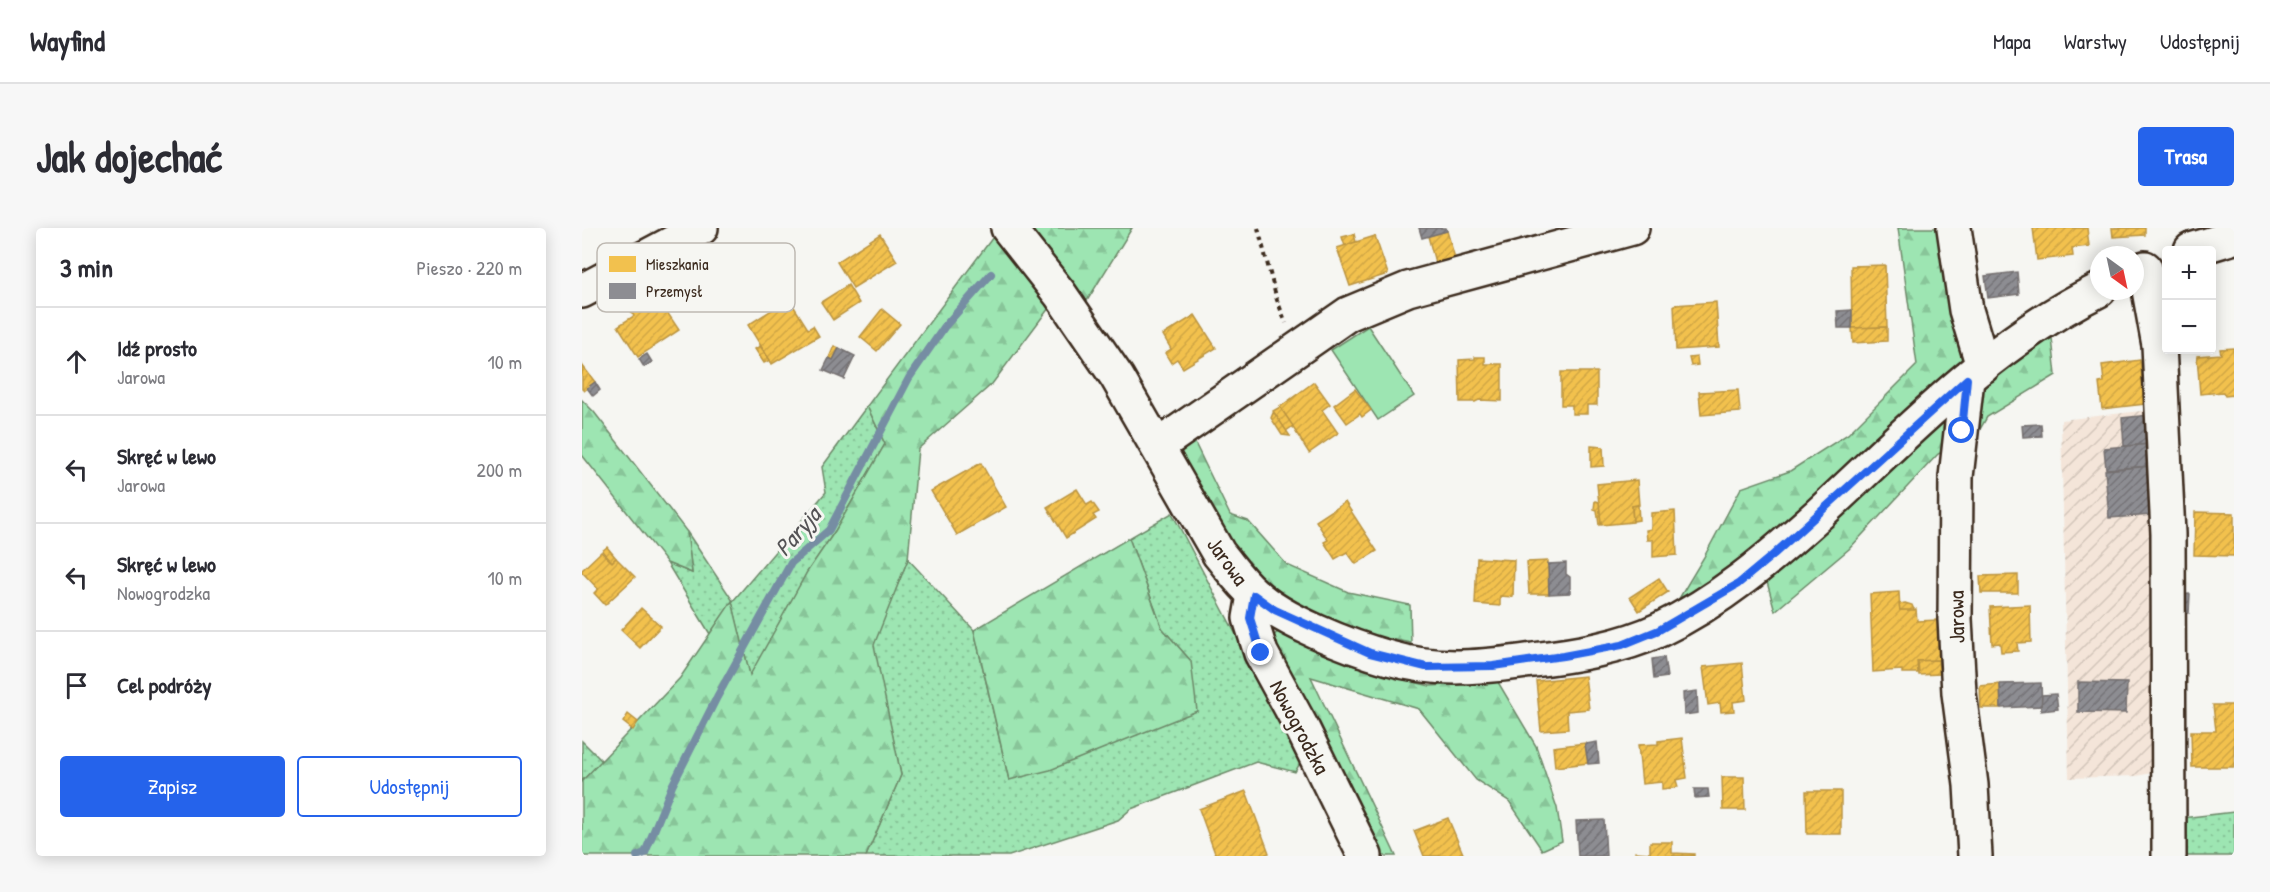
<!DOCTYPE html>
<html lang="pl">
<meta charset="utf-8">
<style>
body{margin:0;font-family:"Patrick Hand",sans-serif;background:#f7f7f7;color:#2b2b33}
.controls{position:absolute;right:18px;top:18px;display:grid;overflow:hidden;border-radius:6px;box-shadow:0 3px 15px #0003}
.controls button{width:54px;height:54px;display:grid;place-items:center;padding:0;border:0;border-bottom:2px solid #e1e1e2;background:#fff;color:#2b2b33;font:30px sans-serif}
.compass{position:absolute;left:1508px;top:18px;width:54px;height:54px;border-radius:50%;background:#fff;box-shadow:0 3px 15px #0003;rotate:147deg}
.stop{position:absolute;width:18px;height:18px;margin:-14px;border:4px solid #2563eb;border-radius:50%;background:#fff}
.stop.end{background:#2563eb;border-color:#fff;box-shadow:0 2px 6px #0008}
.list{margin:0;padding:0;list-style:none}
h2{display:flex;justify-content:space-between;align-items:center;height:78px;margin:0;padding:0 24px;font-size:26px}
h2 small{font-size:20px;font-weight:400;color:#7c7c81}
.list li{display:grid;grid-template-columns:39px 1fr auto;gap:18px;align-items:center;box-sizing:border-box;height:108px;padding:0 24px;border-top:2px solid #e1e1e2}
.list b{display:block;font-size:22px;white-space:nowrap}
.list p{margin:0;font-size:20px;white-space:nowrap;color:#7c7c81}
.list em{font-size:20px;font-style:normal;color:#7c7c81}
.actions{display:flex;gap:12px;padding:18px 24px}
.actions a{flex:1;padding:14px 0;border:2px solid #2563eb;border-radius:6px;text-align:center;font-size:21px;color:#2563eb}
.actions .main{background:#2563eb;color:#fff}
.icon{flex:none;width:33px;height:33px;fill:none;stroke:currentColor;stroke-width:2;stroke-linecap:round;stroke-linejoin:round}
.map{position:relative;flex:none;width:1652px;height:628px;overflow:hidden;border-radius:6px}
header{display:flex;align-items:center;gap:36px;box-sizing:border-box;height:84px;padding:0 30px;background:#fff;border-bottom:2px solid #e1e1e2}
header strong{font-size:28px}
nav{display:flex;gap:33px;margin-inline-start:auto;font-size:21px}
.intro{display:flex;align-items:center;justify-content:space-between;box-sizing:border-box;height:144px;padding:0 36px}
h1{margin:0;font-size:42px}
.button{padding:15px 27px;border-radius:6px;background:#2563eb;color:#fff;font-size:21px;font-weight:700}
main{display:flex;gap:36px;padding:0 36px}
aside{flex:1;background:#fff;border-radius:6px;box-shadow:0 3px 15px #0003}
.map>svg:first-child{display:block}
.industrial{fill:url(#industrial-furrows)}
.grass{fill:url(#grass-dots);stroke:#6c8868;stroke-width:1.5}
.forest{fill:url(#forest-firs);stroke:#6c8868;stroke-width:1.5}
.pitch{fill:#9de5b2;stroke:#6c8868;stroke-width:1.5}
.homes{fill:url(#homes-hatch);stroke:#bb9440;stroke-width:1.5}
.industry{fill:url(#industry-hatch);stroke:#746f6f;stroke-width:1.5}
.lines{fill:none;stroke-linecap:round;stroke-linejoin:round}
.stream{stroke:#768da3;stroke-width:8}
.minor-casing{stroke:#3b2a1e;stroke-width:38}
.path{stroke:#3b2a1e;stroke-width:4;stroke-dasharray:4.5 4.5;stroke-linecap:butt}
.minor{stroke:#f6f6f2;stroke-width:33}
.route{stroke:#2563eb;stroke-width:8}
.labels{text-anchor:middle;dominant-baseline:central;stroke-width:6;stroke-linejoin:round;paint-order:stroke}
.street-label{font-size:22px;fill:#3b2a1e;stroke:#f6f6f2}
.water-label{font-size:24px;font-style:italic;fill:#545355;stroke:#f6f6f2}
.key{fill:#f6f6f2;stroke:#beb9b2;stroke-width:1.5}
.key-label{font-size:16px;fill:#3b2a1e}
</style>
<header>
<strong>Wayfind</strong>
<nav><a>Mapa</a><a>Warstwy</a><a>Udostępnij</a></nav>
</header>
<div class="intro"><h1>Jak dojechać</h1><a class="button">Trasa</a></div>
<main>
<aside>
<h2>3 min<small>Pieszo · 220 m</small></h2>
<ul class="list">
<li><svg class="icon" aria-label="ahead" viewBox="0 0 24 24"><path d="M12 20V5M6 11l6-6 6 6"/></svg><div><b>Idź prosto</b><p>Jarowa</p></div><em>10 m</em></li>
<li><svg class="icon" aria-label="left" viewBox="0 0 24 24"><path d="M17 20v-9H6M10 6l-5 5 5 5"/></svg><div><b>Skręć w lewo</b><p>Jarowa</p></div><em>200 m</em></li>
<li><svg class="icon" aria-label="left" viewBox="0 0 24 24"><path d="M17 20v-9H6M10 6l-5 5 5 5"/></svg><div><b>Skręć w lewo</b><p>Nowogrodzka</p></div><em>10 m</em></li>
<li><svg class="icon" aria-label="arrive" viewBox="0 0 24 24"><path d="M6 21V4h12l-3 4 3 4H6"/></svg><div><b>Cel podróży</b></div></li>
</ul>
<div class="actions"><a class="main">Zapisz</a><a>Udostępnij</a></div>
</aside>
<div class="map">
<svg width="1652" height="628" viewBox="0 0 1652 628">
<defs>
<pattern id="industrial-furrows" width="10" height="10" patternUnits="userSpaceOnUse" patternTransform="scale(1.5)"><rect width="10" height="10" fill="#f4e5d9"/><path d="M-1 1l2-2M0 10L10 0M9 11l2-2" fill="none" stroke="#d2c5ba"/></pattern>
<pattern id="grass-dots" width="8" height="8" patternUnits="userSpaceOnUse" patternTransform="scale(1.5)"><rect width="8" height="8" fill="#9de5b2"/><path d="M2 2h.1M6 6h.1" fill="none" stroke="#88c599" stroke-width="1.8" stroke-linecap="round"/></pattern>
<pattern id="forest-firs" width="22" height="20" patternUnits="userSpaceOnUse" patternTransform="scale(1.5)"><rect width="22" height="20" fill="#9de5b2"/><path d="M5 1l3.5 6h-7zM16 11l3.5 6h-7z" fill="#88c599"/></pattern>
<pattern id="homes-hatch" width="6" height="6" patternUnits="userSpaceOnUse" patternTransform="scale(1.5)"><rect width="6" height="6" fill="#f2c14e"/><path d="M-1 1l2-2M0 6l6-6M5 7l2-2" fill="none" stroke="#d0a644"/></pattern>
<pattern id="industry-hatch" width="6" height="6" patternUnits="userSpaceOnUse" patternTransform="scale(1.5)"><rect width="6" height="6" fill="#8d8d92"/><path d="M-1 1l2-2M0 6l6-6M5 7l2-2" fill="none" stroke="#747377"/></pattern>
</defs>
<rect width="100%" height="100%" fill="#f6f6f2"/>
<filter id="ink" filterUnits="userSpaceOnUse"><feTurbulence type="fractalNoise" baseFrequency=".0167" numOctaves="2"/><feDisplacementMap in="SourceGraphic" scale="12" xChannelSelector="R" yChannelSelector="G"/><feConvolveMatrix kernelMatrix="1 2 1 2 8 2 1 2 1" color-interpolation-filters="sRGB"/></filter>
<g filter="url(#ink)">
<path class="industrial" d="M1568 182 1575 544 1555 548 1487 550 1479 192Z"/>
<g class="grass">
<path d="M285 178 303 216 253 303 225 345 168 448 150 374 128 406 85 335 110 345 105 304 151 373 244 264 240 239Z"/>
<path d="M590 285 720 532 713 544 674 534 549 581 536 592 427 628H284L319 547 291 417 326 331 392 402 427 552 609 433 580 400 547 310Z"/>
<path d="M0 513 20 533 0 553Z"/>
<path d="M1652 584V628H1599L1600 590Z"/>
</g>
<g class="forest">
<path d="M437 0H550L500 81Z"/>
<path d="M1316 0H1356L1384 130 1194 305 1089 384 1122 329 1159 260 1208 243 1266 206 1335 137Z"/>
<path d="M411 9 467 80 410 156 336 221 326 331 292 417 319 547 284 628H0V553L98 450 150 373 168 447 225 344 253 303 303 216 285 178Z"/>
<path d="M1470 110 1474 147 1405 189 1387 220 1392 167 1416 146Z"/>
<path d="M0 172 12 184 105 304 110 345 85 335 0 227Z"/>
<path d="M1369 183 1365 222 1356 226 1267 321 1193 383 1185 354Z"/>
<path d="M610 209 648 287 666 293 705 337 766 364 828 377 829 415 787 407 722 383 664 336 633 298 590 218Z"/>
<path d="M547 310 580 400 609 433 615 483 468 542 427 552 392 402Z"/>
<path d="M701 400 740 424 795 445 848 458 916 454 954 518 975 580 980 613 960 622 927 573 894 552 837 481 729 449 814 628H798L686 412Z"/>
</g>
<path class="pitch" d="M786 98 832 168 796 192 749 122Z"/>
<g class="homes">
<path d="M1451 0H1505L1507 18 1490 20 1491 28 1455 32Z"/>
<path d="M1530 0H1563V7L1531 9Z"/>
<path d="M865 3 875 37 855 42 846 8Z"/>
<path d="M298 6 315 33 271 60 255 34Z"/>
<path d="M772 6 774 14 763 18 760 9Z"/>
<path d="M793 8 806 46 768 58 755 20Z"/>
<path d="M1303 37 1305 99 1270 100 1269 38Z"/>
<path d="M266 57 277 75 251 92 239 74Z"/>
<path d="M207 71 226 101 231 98 237 108 190 136 166 97Z"/>
<path d="M77 72 97 102 56 129 36 98 52 88 47 80 57 74 62 81Z"/>
<path d="M1134 74 1137 119 1094 122 1092 77Z"/>
<path d="M300 81 318 96 295 123 278 109Z"/>
<path d="M613 87 634 120 601 140 595 131 589 135 583 125 589 121 581 107Z"/>
<path d="M1305 99V113L1271 115 1270 100Z"/>
<path d="M178 118 188 132 182 135 173 121Z"/>
<path d="M252 118 257 120 251 132 247 130Z"/>
<path d="M1652 120V167L1643 168 1641 164 1618 166 1615 128 1639 126 1638 121Z"/>
<path d="M893 129H903V136H920V173L897 172 893 174H878L877 132 893 131Z"/>
<path d="M1115 129 1116 137 1109 138 1107 130Z"/>
<path d="M1558 132 1563 176 1520 181 1517 155 1522 154 1520 137Z"/>
<path d="M0 137 13 154 2 163 0 161Z"/>
<path d="M979 144H1015V177H1005V186H990V177H979Z"/>
<path d="M732 154 748 176 740 182 756 205 727 225 698 179Z"/>
<path d="M773 161 789 182 780 189 778 186 765 195 752 177Z"/>
<path d="M1156 162 1158 184 1119 187 1117 164Z"/>
<path d="M698 179 711 198 704 203 691 183Z"/>
<path d="M691 185 693 186 708 208 700 207 689 190Z"/>
<path d="M1009 218 1021 219 1022 238 1009 239Z"/>
<path d="M399 235 424 279 375 307 349 263Z"/>
<path d="M1055 252 1057 277 1050 278 1051 294 1019 297 1015 256Z"/>
<path d="M495 261 505 277 510 274 517 284 511 287 514 291 484 310 465 279Z"/>
<path d="M1013 273 1017 274 1019 296 1017 297 1015 282 1012 281Z"/>
<path d="M763 274 795 323 774 336 765 324 753 331 742 314 746 312 734 293Z"/>
<path d="M1056 277 1057 292 1051 293 1050 278Z"/>
<path d="M1093 283 1095 327 1071 329V312H1065L1064 302 1069 301V285Z"/>
<path d="M1613 284 1652 285V328L1612 327Z"/>
<path d="M25 319 34 330 30 334 20 323Z"/>
<path d="M19 324 30 334 34 330 53 349 23 377 12 365 16 361 0 344V342Z"/>
<path d="M895 330 932 332 931 369 918 368V378L893 376Z"/>
<path d="M966 333 967 366H947L945 334Z"/>
<path d="M1436 347V365H1399L1398 348Z"/>
<path d="M1077 350 1086 364 1057 383 1048 369Z"/>
<path d="M1317 364 1318 382 1334 381 1335 393 1356 392 1358 432 1335 433 1336 445H1320V442L1291 444 1288 366Z"/>
<path d="M1323 375 1330 377 1332 382H1318L1317 376Z"/>
<path d="M1448 377 1449 414 1435 415 1436 423 1419 424 1418 415 1410 416 1408 379Z"/>
<path d="M59 380 79 398 58 420 39 402Z"/>
<path d="M1356 432 1358 446 1337 447 1336 433Z"/>
<path d="M1160 435 1164 472 1151 474 1152 483 1139 484 1138 475 1126 477 1121 439Z"/>
<path d="M1003 448 1007 481 985 483 986 501 959 503 954 453Z"/>
<path d="M1418 456 1419 480H1399L1398 458Z"/>
<path d="M1631 477H1652V539H1610L1609 503H1634Z"/>
<path d="M46 486 56 494 51 502 41 494Z"/>
<path d="M1100 510 1105 550 1094 552 1096 559 1090 560 1080 561V554L1060 556 1056 517 1076 516V513Z"/>
<path d="M1003 515 1006 535 973 539 971 519Z"/>
<path d="M1140 549H1162L1163 582H1141Z"/>
<path d="M664 563 687 625 680 628H634L617 581Z"/>
<path d="M1224 563H1259V606H1225Z"/>
<path d="M866 590 882 628H842L832 603Z"/>
<path d="M1068 614H1090V625L1112 626V628H1053V624L1068 625Z"/>
</g>
<g class="industry">
<path d="M837 0H864L865 3 840 10Z"/>
<path d="M1435 44 1437 66 1406 70 1403 48Z"/>
<path d="M1270 82V100H1256L1255 83Z"/>
<path d="M257 120 273 128 262 151 241 142 247 130 251 132Z"/>
<path d="M65 126 70 134 62 139 57 131Z"/>
<path d="M13 154 18 162 11 168 5 160Z"/>
<path d="M1567 187 1569 216 1542 218 1540 190Z"/>
<path d="M1459 196 1460 208 1441 209 1440 197Z"/>
<path d="M1570 216 1571 238 1524 241 1522 220Z"/>
<path d="M1571 238V287L1527 290 1523 242Z"/>
<path d="M984 335V346L988 349V365L967 366 966 336Z"/>
<path d="M1608 366 1607 385H1595V367Z"/>
<path d="M1082 429 1085 449 1072 451 1070 431Z"/>
<path d="M1496 454 1545 455 1544 485 1496 484Z"/>
<path d="M1459 455 1460 478 1419 480 1418 456Z"/>
<path d="M1115 463 1116 485 1102 487 1101 465Z"/>
<path d="M1474 466 1476 481 1459 483 1460 467Z"/>
<path d="M1015 514 1017 535 1006 536 1003 516Z"/>
<path d="M1112 561H1126L1127 569 1113 570Z"/>
<path d="M1022 592 1024 628H996L994 593Z"/>
</g>
<g class="lines">
<path class="stream" d="M55 628 63 625 90 558 135 469 209 335 247 302 327 150 363 98 409 46"/>
<g class="minor-casing">
<g id="minor">
<path d="M426 0 478 66 535 149 637 326C648 339 658 354 671 365 700 393 768 419 807 430 854 444 903 439 951 432 994 427 1038 420 1077 402 1138 373 1187 331 1237 286 1324 206 1410 114 1517 62"/>
<path d="M1372 0 1384 82 1401 138"/>
<path d="M1609 22 1652 9"/>
<path d="M1563 40 1577 117 1586 306 1587 628"/>
<path d="M0 63 119 0"/>
<path d="M1385 151 1374 249 1373 391 1377 465 1389 557 1393 628"/>
<path d="M576 218 766 86 826 61 1050 0"/>
<path d="M672 367 668 390 679 425 721 502 783 628"/>
</g>
</g>
<path class="path" d="M676 0 695 72 704 95"/>
<use href="#minor" class="minor"/>
</g>
</g>
<g class="lines" filter="url(#ink)">
<path class="route" d="M679 425 668 390 672 367 693 382 788 425 844 439 911 438 981 428 1040 417 1077 402 1156 356 1192 326 1385 151 1380 203"/>
</g>
<g class="labels">
<g class="street-label">
<text transform="translate(646 333) rotate(54)">Jarowa</text>
<text transform="translate(1374 389) rotate(-91)">Jarowa</text>
<text transform="translate(718 499) rotate(62)">Nowogrodzka</text>
</g>
<g class="water-label">
<text transform="translate(215 303) rotate(-49)">Paryja</text>
</g>
</g>
<rect x="15" y="15" width="198" height="69" rx="9" class="key"/>
<rect x="27" y="28" width="27" height="16" fill="#f2c14e"/>
<rect x="27" y="55" width="27" height="16" fill="#8d8d92"/>
<g class="key-label">
<text x="64" y="42">Mieszkania</text>
<text x="64" y="69">Przemysł</text>
</g>
</svg>
<div class="controls">
<button>+</button>
<button>−</button>
</div>
<svg class="compass" viewBox="-18 -18 36 36"><path d="M0-13l5 13h-10z" fill="#e53935"/><path d="M0 13l5-13h-10z" fill="#7c7c81"/></svg>
<div class="stop" style="left:1380px;top:203px"></div>
<div class="stop end" style="left:679px;top:425px"></div>
</div>
</main>
